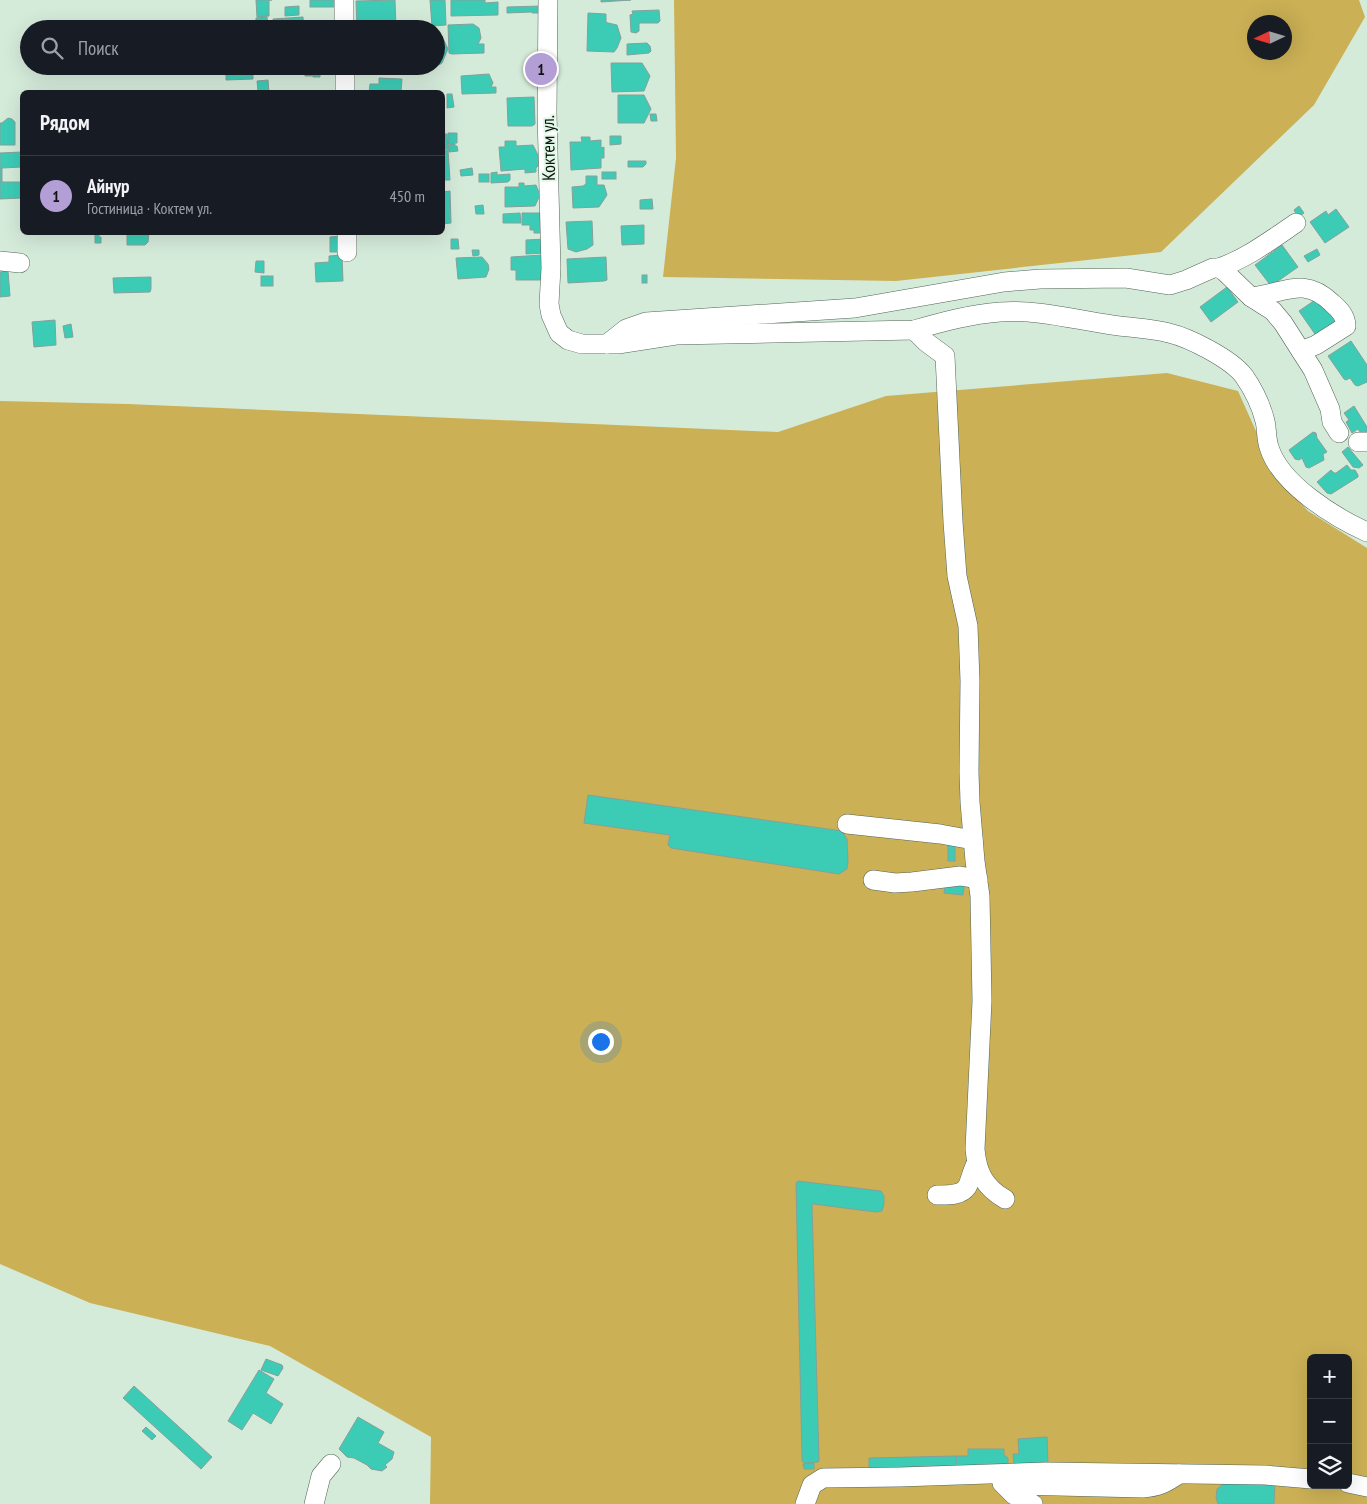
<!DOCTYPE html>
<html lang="ru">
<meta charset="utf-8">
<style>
body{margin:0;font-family:"PT Sans Narrow",sans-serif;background:#242831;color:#f1f3f6}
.controls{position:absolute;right:15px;bottom:15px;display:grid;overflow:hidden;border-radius:8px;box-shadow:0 5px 20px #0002}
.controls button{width:45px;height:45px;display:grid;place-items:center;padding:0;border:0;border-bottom:1px solid #363941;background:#171b24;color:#f1f3f6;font:25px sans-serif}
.compass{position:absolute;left:1247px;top:15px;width:45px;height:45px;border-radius:50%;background:#171b24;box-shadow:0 5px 20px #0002;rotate:266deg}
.you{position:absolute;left:600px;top:1041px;width:18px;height:18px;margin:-12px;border:4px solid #fff;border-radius:50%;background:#1a73e8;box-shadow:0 0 0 8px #1a73e833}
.badge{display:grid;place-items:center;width:32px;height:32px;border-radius:50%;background:#b39ed5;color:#111;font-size:16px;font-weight:700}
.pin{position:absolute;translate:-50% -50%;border:2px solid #fff;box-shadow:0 1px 5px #0006}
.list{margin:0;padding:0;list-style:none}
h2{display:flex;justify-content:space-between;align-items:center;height:65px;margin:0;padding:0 20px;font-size:21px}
h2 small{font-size:16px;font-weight:400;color:#9ea1a6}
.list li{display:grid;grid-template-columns:32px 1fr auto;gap:15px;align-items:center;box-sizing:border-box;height:80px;padding:0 20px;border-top:1px solid #363941}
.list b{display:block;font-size:19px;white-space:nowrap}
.list p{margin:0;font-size:16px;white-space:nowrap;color:#9ea1a6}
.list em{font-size:16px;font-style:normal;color:#9ea1a6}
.icon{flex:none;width:28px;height:28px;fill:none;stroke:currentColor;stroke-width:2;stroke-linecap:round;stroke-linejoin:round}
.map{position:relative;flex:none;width:1367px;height:1504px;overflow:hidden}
.search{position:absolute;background:#171b24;box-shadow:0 5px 20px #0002;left:20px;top:20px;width:425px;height:55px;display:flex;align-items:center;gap:12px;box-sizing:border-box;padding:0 18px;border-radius:28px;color:#9ea1a6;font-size:19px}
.panel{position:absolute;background:#171b24;box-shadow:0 5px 20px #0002;left:20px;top:90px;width:425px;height:145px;border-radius:8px}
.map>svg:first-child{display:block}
.green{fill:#cbb055;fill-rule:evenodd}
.building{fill:#3cccb6;stroke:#84a09a}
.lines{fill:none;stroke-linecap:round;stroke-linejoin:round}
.minor-casing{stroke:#526556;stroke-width:20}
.minor{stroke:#fff;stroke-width:19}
.labels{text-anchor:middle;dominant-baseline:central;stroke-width:4;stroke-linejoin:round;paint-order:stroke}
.street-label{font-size:18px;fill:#0e150f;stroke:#e2f8e7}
</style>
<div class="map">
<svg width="1367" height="1504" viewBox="0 0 1367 1504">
<rect width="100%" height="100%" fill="#d5ebda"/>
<g class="green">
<path d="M674 0H1359L1365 17 1314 105 1161 252 896 281 663 277 676 158ZM1254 22H1284V52H1254Z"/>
<path d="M1167 373 1238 391 1277 478 1308 511 1367 548V1504H430L431 1437 270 1346 90 1303 0 1264V401L128 404 778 432 886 396ZM1311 1358H1348V1485H1311Z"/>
</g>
<g class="building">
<path d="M256 0H272H269V16L257 17Z"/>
<rect x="310" y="0" width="27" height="7"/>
<path d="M395 0 396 28 357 29 356 1Z"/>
<path d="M430 0H445L446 25 432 26Z"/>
<path d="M451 0H485V3L498 2V15L451 16Z"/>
<path d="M601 0H631L601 2Z"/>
<path d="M299 6V15L285 16V7Z"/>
<path d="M541 6 539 13H532V12L507 13V7Z"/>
<path d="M659 10 660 21 658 23H639V31L636 33 631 32 630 15 633 14 632 11Z"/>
<path d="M588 13 606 14V22L608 23 617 25 621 38 617 48 614 52 587 51Z"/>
<path d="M267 17 268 29H256V18Z"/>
<path d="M303 17 304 29H274L273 19Z"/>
<path d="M473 24 479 28 481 38 478 44H484V53L452 54 449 53 448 25Z"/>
<path d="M436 36H442L448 49 442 63 439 65H436Z"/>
<path d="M647 43 650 46 651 51 649 53 627 55V44Z"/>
<path d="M611 63H642L650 76 644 91 612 92Z"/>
<path d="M226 66H253V79L226 80Z"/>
<path d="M304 66H340L337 74H320V77H313V76H305Z"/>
<path d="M357 66H392V73L357 74Z"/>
<path d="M413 66H423V70H414Z"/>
<path d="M489 74 493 83 491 87H496V93L462 94 461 76Z"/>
<path d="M379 78 402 79 401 92H369L370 84H379Z"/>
<path d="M268 80 269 92H258L257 81Z"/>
<path d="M447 94H452L454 107 447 108Z"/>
<path d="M618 95H644L651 109 644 123H618Z"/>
<path d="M534 97 535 124 532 126H508L507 98Z"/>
<path d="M650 114H656L657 121H651Z"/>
<path d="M8 118 12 119 15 122V145H0V123H2Z"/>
<path d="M442 131 443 134H447L448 149H442Z"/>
<path d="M448 133H457V143L448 144Z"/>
<path d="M610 136H621V144L610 145Z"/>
<path d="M581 137H590V141L601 140V148L604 147V158H601V168L571 170 570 142H582Z"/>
<path d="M505 141H516V146L533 145 539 157 538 166 536 168V172L525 173V169L501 171 499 147H505Z"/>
<path d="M455 144V146H457L458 151 449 152 448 145Z"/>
<path d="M442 150H448L450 180H442Z"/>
<path d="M22 152V167L2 168V182H22V198L0 199V153Z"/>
<path d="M628 161H646V164L643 167H628Z"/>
<path d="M472 168 473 175 461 176 460 170Z"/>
<path d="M497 172V175L510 174V180L508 182 491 183V173Z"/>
<rect x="602" y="172" width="14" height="7"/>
<rect x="479" y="174" width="10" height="8"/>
<path d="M586 176H597V185H604L607 195 599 207 573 208 572 187 583 186 586 184Z"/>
<path d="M519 183H524V186L536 185 540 195 535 206 505 207V187H519Z"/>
<path d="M450 191 451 223 442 224V192Z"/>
<path d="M652 199 653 209H640V200Z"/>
<path d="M483 205 484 214H476L475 206Z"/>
<path d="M1299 206 1304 213 1298 217 1294 210Z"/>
<path d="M1336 209 1349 227 1325 243 1310 222 1326 211 1328 215Z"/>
<path d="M520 213 521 223H503V214Z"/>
<path d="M522 213H545L542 233H534V230H530V225H522Z"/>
<path d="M592 221 593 245 587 249 576 252 568 249 566 222Z"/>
<path d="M644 225V244L622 245 621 226Z"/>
<path d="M127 232H149L148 242 145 245H127Z"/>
<path d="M95 233H99V237H101V243H95Z"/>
<path d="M342 236V252H330V237Z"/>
<path d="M451 239H458L459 249H451Z"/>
<path d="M546 239 545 253 526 254V240Z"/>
<path d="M1282 245 1298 267 1271 286 1255 265Z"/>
<path d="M1317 249 1320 255 1308 262 1304 256Z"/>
<path d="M472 250H479V255L473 256Z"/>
<path d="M342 255 343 281 316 282 315 263 329 262V256Z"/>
<path d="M542 255 543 280H516V270H511V257Z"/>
<path d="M482 257 488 264 489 269 486 277 458 279 456 258Z"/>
<path d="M606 257 607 280 604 281 568 283 567 259Z"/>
<path d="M256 261H264V273L255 272Z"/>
<path d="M8 271 10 296 0 297V272Z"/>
<rect x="642" y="275" width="5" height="8"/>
<rect x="261" y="276" width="12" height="10"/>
<path d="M151 277V289L150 292 114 293 113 278Z"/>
<path d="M1227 287 1238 302 1211 322 1200 307Z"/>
<path d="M1321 296 1338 323 1317 337 1299 311Z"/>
<path d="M55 320 56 345 34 347 32 322Z"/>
<path d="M71 324 73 337 65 338 63 326Z"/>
<path d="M1351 341 1367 365V382L1358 386 1355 385 1350 378 1346 380 1344 379 1328 356Z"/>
<path d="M1354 406 1367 427V432L1362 435 1358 429 1352 433 1346 422 1349 420 1344 413Z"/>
<path d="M1313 432 1316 433 1317 438 1327 452 1323 454 1324 460 1309 468 1306 467 1302 458 1299 460 1295 459 1289 450Z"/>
<path d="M1348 447 1363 465 1359 468 1353 467 1342 452Z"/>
<path d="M1347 465 1351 470H1355L1358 475V477L1331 494 1327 493 1317 482 1331 470 1334 473H1336Z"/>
<path d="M588 795 842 831 847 839 848 862 847 869 839 874 671 848 668 845 670 835 584 823Z"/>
<rect x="948" y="844" width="7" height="17"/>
<path d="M946 878 965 880 963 895 944 893Z"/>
<path d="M798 1181 881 1191 884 1196V1204L882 1211 876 1212 813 1204 812 1205 819 1461 818 1462 804 1463 802 1461 796 1183Z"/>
<path d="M266 1359 282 1365 283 1368 278 1376 261 1370Z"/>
<path d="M259 1370 274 1379 266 1393 283 1404 271 1424 253 1413 242 1430 228 1421Z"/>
<path d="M134 1386 212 1457 201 1469 123 1398Z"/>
<path d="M358 1417 384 1432 378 1443 394 1452 392 1459 385 1465 387 1467 382 1471 371 1469 367 1465 354 1458 347 1457 339 1449Z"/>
<path d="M146 1427 156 1436 152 1440 142 1431Z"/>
<path d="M1047 1437 1048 1464 1014 1466 1013 1454H1019L1018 1439Z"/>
<path d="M968 1449H1004V1455L1008 1458V1464L956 1468V1456H968Z"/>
<path d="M956 1456V1466L869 1468V1458Z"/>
<path d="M814 1463V1469H804L803 1464Z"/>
<path d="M1227 1481 1275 1484 1274 1504H1218L1216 1498 1217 1489Z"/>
</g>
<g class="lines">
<g class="minor-casing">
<g id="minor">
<path d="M344 0V29"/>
<path d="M548 0 547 113 551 268 549 304 551 315 559 333 568 340 582 344H618L676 335 914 330C942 322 971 314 1000 312 1037 309 1076 320 1112 325 1131 328 1151 328 1169 333 1190 338 1231 359 1244 376 1253 389 1261 405 1265 421 1267 429 1266 438 1269 447 1280 484 1334 517 1367 532"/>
<path d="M345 66V92"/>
<path d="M347 232V252"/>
<path d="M0 261 20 263"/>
<path d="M1219 268C1247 258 1271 240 1296 223"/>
<path d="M1251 297C1284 294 1303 275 1332 303 1339 309 1346 316 1346 326L1316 345 1301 351"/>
<path d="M914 330 926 342 945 356 953 522 957 576 968 626 970 681 969 772 970 802 975 861 980 896 982 1001 975 1149C977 1172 984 1187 1005 1199"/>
<path d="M607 344 626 329 646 322 855 308 1004 282 1040 279 1126 278 1170 285 1186 280 1213 268H1219L1224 271 1251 297 1273 311 1283 323 1313 370 1330 409 1332 422 1339 433"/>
<path d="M1358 442H1367"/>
<path d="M847 824 940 834 973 840"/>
<path d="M873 880 895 883 912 882 960 876 978 879"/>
<path d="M937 1195C947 1195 961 1196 967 1187 970 1182 972 1171 976 1164"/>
<path d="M1002 1483 1014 1495 1033 1504"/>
<path d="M1348 1483 1367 1487"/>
<path d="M1012 1485 1143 1488C1158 1487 1166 1483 1179 1474"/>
<path d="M314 1504 321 1476 331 1464"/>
<path d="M805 1504 812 1485 823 1478 900 1477 1046 1472 1265 1475 1311 1479"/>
</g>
</g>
<use href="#minor" class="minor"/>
</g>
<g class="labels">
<g class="street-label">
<text transform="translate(548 148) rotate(-91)">Коктем ул.</text>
</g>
</g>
</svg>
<div class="controls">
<button>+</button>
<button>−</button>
<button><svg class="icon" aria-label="layers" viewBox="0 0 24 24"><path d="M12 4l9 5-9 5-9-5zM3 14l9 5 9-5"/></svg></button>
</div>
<svg class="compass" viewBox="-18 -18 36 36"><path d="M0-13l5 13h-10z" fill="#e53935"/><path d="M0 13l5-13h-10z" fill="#9ea1a6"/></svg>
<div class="you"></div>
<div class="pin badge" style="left:541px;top:69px">1</div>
<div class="search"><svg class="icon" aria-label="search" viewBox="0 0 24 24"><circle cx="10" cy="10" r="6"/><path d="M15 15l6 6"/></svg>Поиск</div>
<section class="panel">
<h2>Рядом<small></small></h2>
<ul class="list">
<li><span class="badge">1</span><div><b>Айнур</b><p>Гостиница · Коктем ул.</p></div><em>450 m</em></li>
</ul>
</section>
</div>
